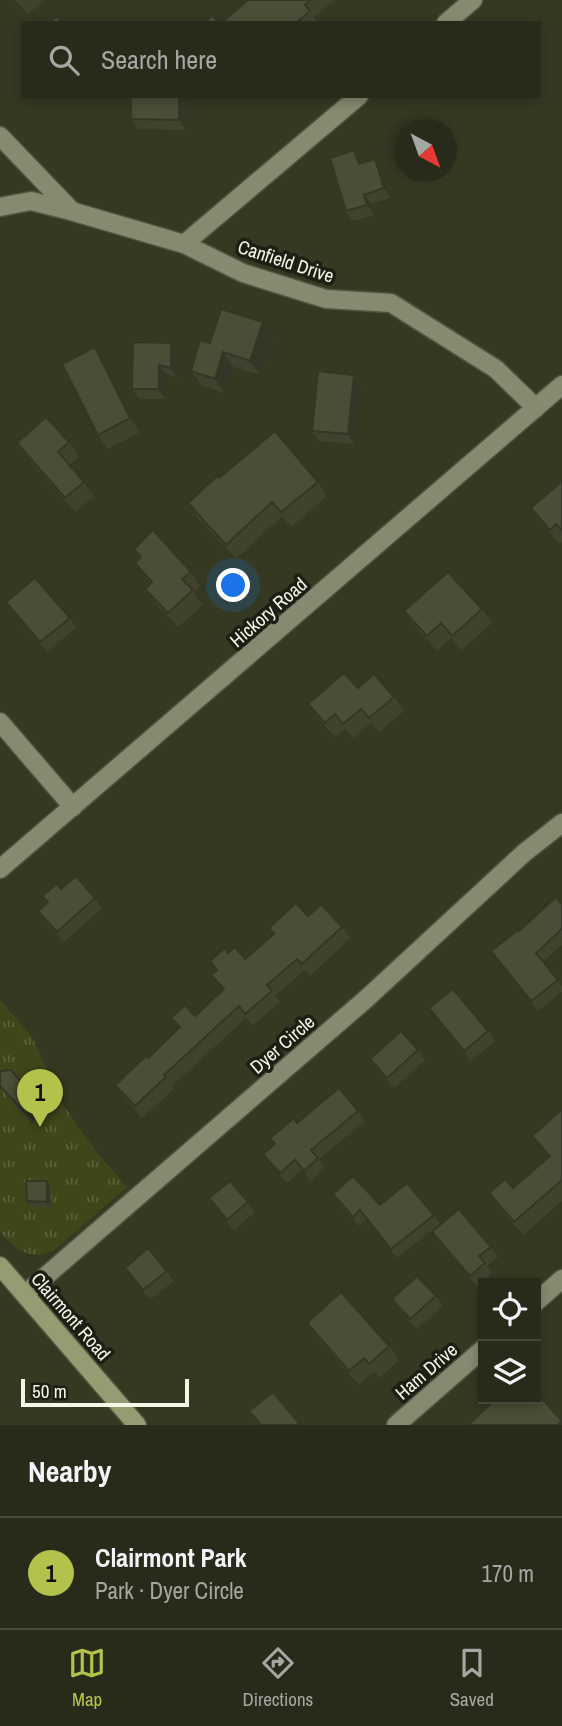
<!DOCTYPE html>
<meta charset="utf-8">
<style>
body{margin:0;font-family:"Archivo Narrow",sans-serif;background:#303323;color:#f1f3f6}
.controls{position:absolute;right:21px;bottom:21px;display:grid;overflow:hidden;border-radius:0px;box-shadow:0 4px 10px #0003}
.controls button{width:63px;height:63px;display:grid;place-items:center;padding:0;border:0;border-bottom:2px solid #444739;background:#282b1a;color:#f1f3f6;font:35px sans-serif}
.compass{position:absolute;left:394px;top:119px;width:63px;height:63px;border-radius:50%;background:#282b1a;box-shadow:0 4px 10px #0003;rotate:139deg}
.scale{position:absolute;left:21px;bottom:18px;width:168px;box-sizing:border-box;padding-left:7px;border:4px solid #f4f7e8;border-top:0;font-size:19px;line-height:24px;white-space:nowrap;color:#f4f7e8;-webkit-text-stroke:5px #1d1f15;paint-order:stroke}
.you{position:absolute;left:234px;top:586px;width:24px;height:24px;margin:-18px;border:5px solid #fff;border-radius:50%;background:#1a73e8;box-shadow:0 0 0 10px #1a73e833}
.badge{display:grid;place-items:center;width:46px;height:46px;border-radius:50%;background:#b3c24b;color:#111;font-size:23px;font-weight:700}
.pin{position:absolute;translate:-50% -58px;filter:drop-shadow(0 2px 4px #0008)}
.pin::after{content:'';position:absolute;top:37px;width:24px;height:21px;background:inherit;clip-path:polygon(0 0,100% 0,50% 100%)}
.list{margin:0;padding:0;list-style:none}
h2{display:flex;justify-content:space-between;align-items:center;height:91px;margin:0;padding:0 28px;font-size:30px}
h2 small{font-size:23px;font-weight:400;color:#a5a7a2}
.list li{display:grid;grid-template-columns:46px 1fr auto;gap:21px;align-items:center;box-sizing:border-box;height:112px;padding:0 28px;border-top:2px solid #444739}
.list b{display:block;font-size:26px;white-space:nowrap}
.list p{margin:0;font-size:23px;white-space:nowrap;color:#a5a7a2}
.list em{font-size:23px;font-style:normal;color:#a5a7a2}
.icon{flex:none;width:38px;height:38px;fill:none;stroke:currentColor;stroke-width:2;stroke-linecap:round;stroke-linejoin:round}
.map{position:relative;flex:none;width:562px;height:1425px;overflow:hidden}
.search{position:absolute;background:#282b1a;box-shadow:0 4px 10px #0003;left:21px;right:21px;top:21px;height:77px;display:flex;align-items:center;gap:18px;box-sizing:border-box;padding:0 24px;border-radius:0px;color:#a5a7a2;font-size:26px}
.sheet{height:203px;background:#282b1a}
nav{display:flex;justify-content:space-around;align-items:center;box-sizing:border-box;height:98px;border-top:2px solid #444739;background:#282b1a;font-size:19px;color:#a5a7a2}
nav a{display:grid;justify-items:center;gap:4px}
nav .on{color:#b3c24b}
.map>svg:first-child{display:block}
.park{fill:url(#park-tufts)}
.lines{fill:none;stroke-linecap:round;stroke-linejoin:round}
.street-casing{stroke:#51543f;stroke-width:21}
.secondary-casing{stroke:#51543f;stroke-width:21}
.street{stroke:#858a70;stroke-width:18}
.secondary{stroke:#949c72;stroke-width:18}
.wall{fill:#3f432e}
.shaded-wall{fill:#333726}
.building{fill:#494e36;stroke:#333726;stroke-width:2}
.labels{text-anchor:middle;dominant-baseline:central;stroke-width:7;stroke-linejoin:round;paint-order:stroke}
.street-label{font-size:19px;fill:#f4f7e8;stroke:#1d1f15}
</style>
<div class="map">
<svg width="562" height="1425" viewBox="0 0 562 1425">
<defs>
<pattern id="park-tufts" width="24" height="20" patternUnits="userSpaceOnUse" patternTransform="scale(1.75)"><rect width="24" height="20" fill="#40461a"/><path d="M3 7l-1-3M5 7V3M7 7l1-3M15 17l-1-3M17 17v-4M19 17l1-3" fill="none" stroke="#5c613b"/></pattern>
</defs>
<rect width="100%" height="100%" fill="#353922"/>
<path class="park" d="M0 1000 32 1037 61 1102 97 1153 127 1187 53 1251C28 1261 15 1249 0 1231Z"/>
<g class="lines">
<g class="street-casing">
<g id="street">
<path d="M446 23 473 0"/>
<path d="M0 136 70 209"/>
<path d="M0 207 31 201 71 211 184 244 243 273 326 299 391 303 496 369 536 408"/>
<path d="M184 244 359 96"/>
<path d="M0 722 73 807"/>
<path d="M0 869 562 385"/>
<path d="M25 1294 366 999 524 853 562 823"/>
<path d="M536 1302 562 1279"/>
<path d="M396 1425 483 1349"/>
</g>
</g>
<g class="secondary-casing">
<path id="secondary" d="M0 1266 137 1425"/>
</g>
<use href="#street" class="street"/>
<use href="#secondary" class="secondary"/>
</g>
<g class="wall">
<path d="M15 0H44L28 14Z"/>
<path d="M248 0H334L314 17 318 23H221Z"/>
<path d="M131 96H186V130L138 129 131 119Z"/>
<path d="M354 150 362 163 382 169 391 198 371 204 374 215 353 221 346 211Z"/>
<path d="M263 322 273 336 260 375 233 367 224 393 201 385 191 371 210 343Z"/>
<path d="M171 343 178 353 177 378 166 374V399H139L132 389Z"/>
<path d="M95 347 105 362 140 432 108 449 98 435Z"/>
<path d="M354 375 361 385 355 444 319 441 312 431Z"/>
<path d="M69 442 79 457 69 465 84 482 94 496 75 512 27 457 17 443Z"/>
<path d="M219 478 318 482 327 496 291 527 282 516 236 559 198 518 188 503Z"/>
<path d="M562 481V542L560 544 541 522 531 508Z"/>
<path d="M134 549 191 572 201 586 194 592 203 605 178 627 155 603 145 589 150 584 135 563 140 558Z"/>
<path d="M6 602 70 618 76 628 47 652 13 612Z"/>
<path d="M482 609 492 623 462 650 451 638 437 651 414 625 404 611Z"/>
<path d="M358 688 394 697 404 711 379 732 371 723 353 738 345 729 335 737 318 718 308 704Z"/>
<path d="M61 889 95 898 102 908 64 942 45 921 38 911 47 903 42 896Z"/>
<path d="M562 905V945L543 962 562 986V992L538 1011 491 951Z"/>
<path d="M308 916 342 927 350 938 310 976 305 970 275 996 280 1002 253 1025 246 1018 172 1086 174 1089 142 1118 123 1096 115 1085 148 1058 179 1028 171 1018 195 1016 223 990 211 975 216 971 210 961 228 953 245 959 273 935 269 928Z"/>
<path d="M429 1008 488 1031 495 1041 471 1061Z"/>
<path d="M418 1050 425 1060 394 1088 377 1069 370 1059Z"/>
<path d="M0 1071 35 1098 42 1107 32 1124 0 1088Z"/>
<path d="M358 1111 365 1121 319 1159 325 1168 311 1181 302 1170 287 1183 263 1154 297 1123Z"/>
<path d="M562 1111V1201L523 1235 498 1206 489 1193 513 1188 549 1157 532 1136Z"/>
<path d="M47 1181 50 1187 51 1207 30 1206 27 1201Z"/>
<path d="M333 1194 380 1205 434 1215 440 1224 397 1258 367 1219 359 1226 339 1203Z"/>
<path d="M209 1198 248 1202 255 1212 234 1230Z"/>
<path d="M432 1232 491 1247 498 1257 487 1266 492 1273 477 1286 439 1242Z"/>
<path d="M125 1268 167 1271 174 1281 150 1300Z"/>
<path d="M436 1296 443 1306 417 1329 399 1309 392 1299Z"/>
<path d="M307 1323 389 1346 399 1360 379 1378 374 1372 359 1385 317 1337Z"/>
</g>
<g class="shaded-wall">
<path d="M179 96H186V130L179 120Z"/>
<path d="M354 150 361 160 366 174 359 164Z"/>
<path d="M375 159 382 169 391 198 384 188Z"/>
<path d="M364 195 371 204 374 215 367 205Z"/>
<path d="M263 322 273 336 260 375 250 361Z"/>
<path d="M171 343 178 353 177 378 171 368Z"/>
<path d="M95 347 105 362 140 432 130 418Z"/>
<path d="M223 352 233 367 224 393 215 379Z"/>
<path d="M159 365 166 374V399L159 389Z"/>
<path d="M354 375 361 385 355 444 348 434Z"/>
<path d="M35 1098 42 1107 32 1124 26 1114Z"/>
<path d="M47 1181 50 1187 51 1207 47 1202Z"/>
</g>
<g class="building">
<path d="M248 0H310L305 5 310 11 296 23H221Z"/>
<path d="M212 15 219 23H204Z"/>
<path d="M57 16 62 23H49Z"/>
<path d="M131 96H179V120L131 119Z"/>
<path d="M354 150 359 164 375 159 384 188 364 195 367 205 346 211 330 158Z"/>
<path d="M221 309 263 322 250 361 223 352 215 379 191 371 200 340 210 343Z"/>
<path d="M133 342 171 343V368L159 365V389H132Z"/>
<path d="M95 347 130 418 98 435 62 364Z"/>
<path d="M318 371 354 375 348 434 312 431Z"/>
<path d="M46 417 69 442 58 452 84 482 65 498 17 443Z"/>
<path d="M275 431 318 482 281 512 272 502 226 545 188 503 217 476 219 478Z"/>
<path d="M562 481V530L556 524 550 530 531 508Z"/>
<path d="M153 530 191 572 182 579 193 590 168 613 145 589 152 582 135 563 141 557 134 549Z"/>
<path d="M448 572 482 609 452 636 441 623 427 636 404 611Z"/>
<path d="M35 578 70 618 40 642 6 602Z"/>
<path d="M344 673 358 688 374 674 394 697 369 718 361 709 343 724 335 714 325 723 308 704Z"/>
<path d="M76 876 95 898 57 932 38 911 48 902 42 896 57 884 61 889Z"/>
<path d="M556 897 562 905V929L536 953 558 980 531 1001 491 951 518 930 519 931Z"/>
<path d="M296 903 308 916 321 904 342 927 302 964 297 959 267 985 272 991 245 1014 239 1006 164 1075 166 1077 135 1106 115 1085 146 1056 148 1058 180 1027 171 1018 185 1005 195 1016 224 989 211 975 217 970 210 961 225 948 228 953 235 947 245 959 274 934 269 928Z"/>
<path d="M453 989 488 1031 464 1051 429 1008Z"/>
<path d="M401 1031 418 1050 387 1078 370 1059Z"/>
<path d="M11 1070 35 1098 26 1114 0 1086V1071Z"/>
<path d="M339 1088 358 1111 311 1150 318 1158 304 1171 295 1160 280 1173 263 1154 275 1144 270 1138 294 1118 297 1123Z"/>
<path d="M561 1110 562 1111V1180L514 1222 489 1193 505 1179 513 1188 550 1156 532 1136Z"/>
<path d="M353 1176 380 1205 407 1183 434 1215 391 1249 360 1210 353 1217 333 1194Z"/>
<path d="M26 1181H47V1202L27 1201Z"/>
<path d="M230 1181 248 1202 227 1220 209 1198Z"/>
<path d="M459 1209 491 1247 479 1256 485 1263 470 1276 432 1232Z"/>
<path d="M148 1248 167 1271 143 1290 125 1268Z"/>
<path d="M417 1276 436 1296 410 1319 392 1299Z"/>
<path d="M341 1292 389 1346 369 1364 364 1358 349 1371 307 1323Z"/>
<path d="M273 1392 299 1423 296 1425H261L249 1411Z"/>
<path d="M536 1392 562 1421 558 1425H468L496 1399H500L505 1403 509 1399H536Z"/>
</g>
<g class="labels">
<g class="street-label">
<text transform="translate(286 261) rotate(18)">Canfield Drive</text>
<text transform="translate(268 612) rotate(-41)">Hickory Road</text>
<text transform="translate(282 1044) rotate(-41)">Dyer Circle</text>
<text transform="translate(71 1316) rotate(49)">Clairmont Road</text>
<text transform="translate(426 1371) rotate(-41)">Ham Drive</text>
</g>
</g>
</svg>
<div class="controls">
<button><svg class="icon" aria-label="locate" viewBox="0 0 24 24"><circle cx="12" cy="12" r="6"/><path d="M12 2v4M12 18v4M2 12h4M18 12h4"/></svg></button>
<button><svg class="icon" aria-label="layers" viewBox="0 0 24 24"><path d="M12 4l9 5-9 5-9-5zM3 14l9 5 9-5"/></svg></button>
</div>
<svg class="compass" viewBox="-18 -18 36 36"><path d="M0-13l5 13h-10z" fill="#e53935"/><path d="M0 13l5-13h-10z" fill="#a5a7a2"/></svg>
<div class="scale">50 m</div>
<div class="you"></div>
<div class="pin badge" style="left:40px;top:1127px">1</div>
<div class="search"><svg class="icon" aria-label="search" viewBox="0 0 24 24"><circle cx="10" cy="10" r="6"/><path d="M15 15l6 6"/></svg>Search here</div>
</div>
<section class="sheet">
<h2>Nearby<small></small></h2>
<ul class="list">
<li><span class="badge">1</span><div><b>Clairmont Park</b><p>Park · Dyer Circle</p></div><em>170 m</em></li>
</ul>
</section>
<nav>
<a class="on"><svg class="icon" aria-label="map" viewBox="0 0 24 24"><path d="M3 6l6-2 6 2 6-2v14l-6 2-6-2-6 2zM9 4v14M15 6v14"/></svg>Map</a>
<a><svg class="icon" aria-label="directions" viewBox="0 0 24 24"><path d="M12 3l9 9-9 9-9-9zM9 14v-3h6M13 9l2 2-2 2"/></svg>Directions</a>
<a><svg class="icon" aria-label="saved" viewBox="0 0 24 24"><path d="M7 4h10v16l-5-4-5 4z"/></svg>Saved</a>
</nav>
